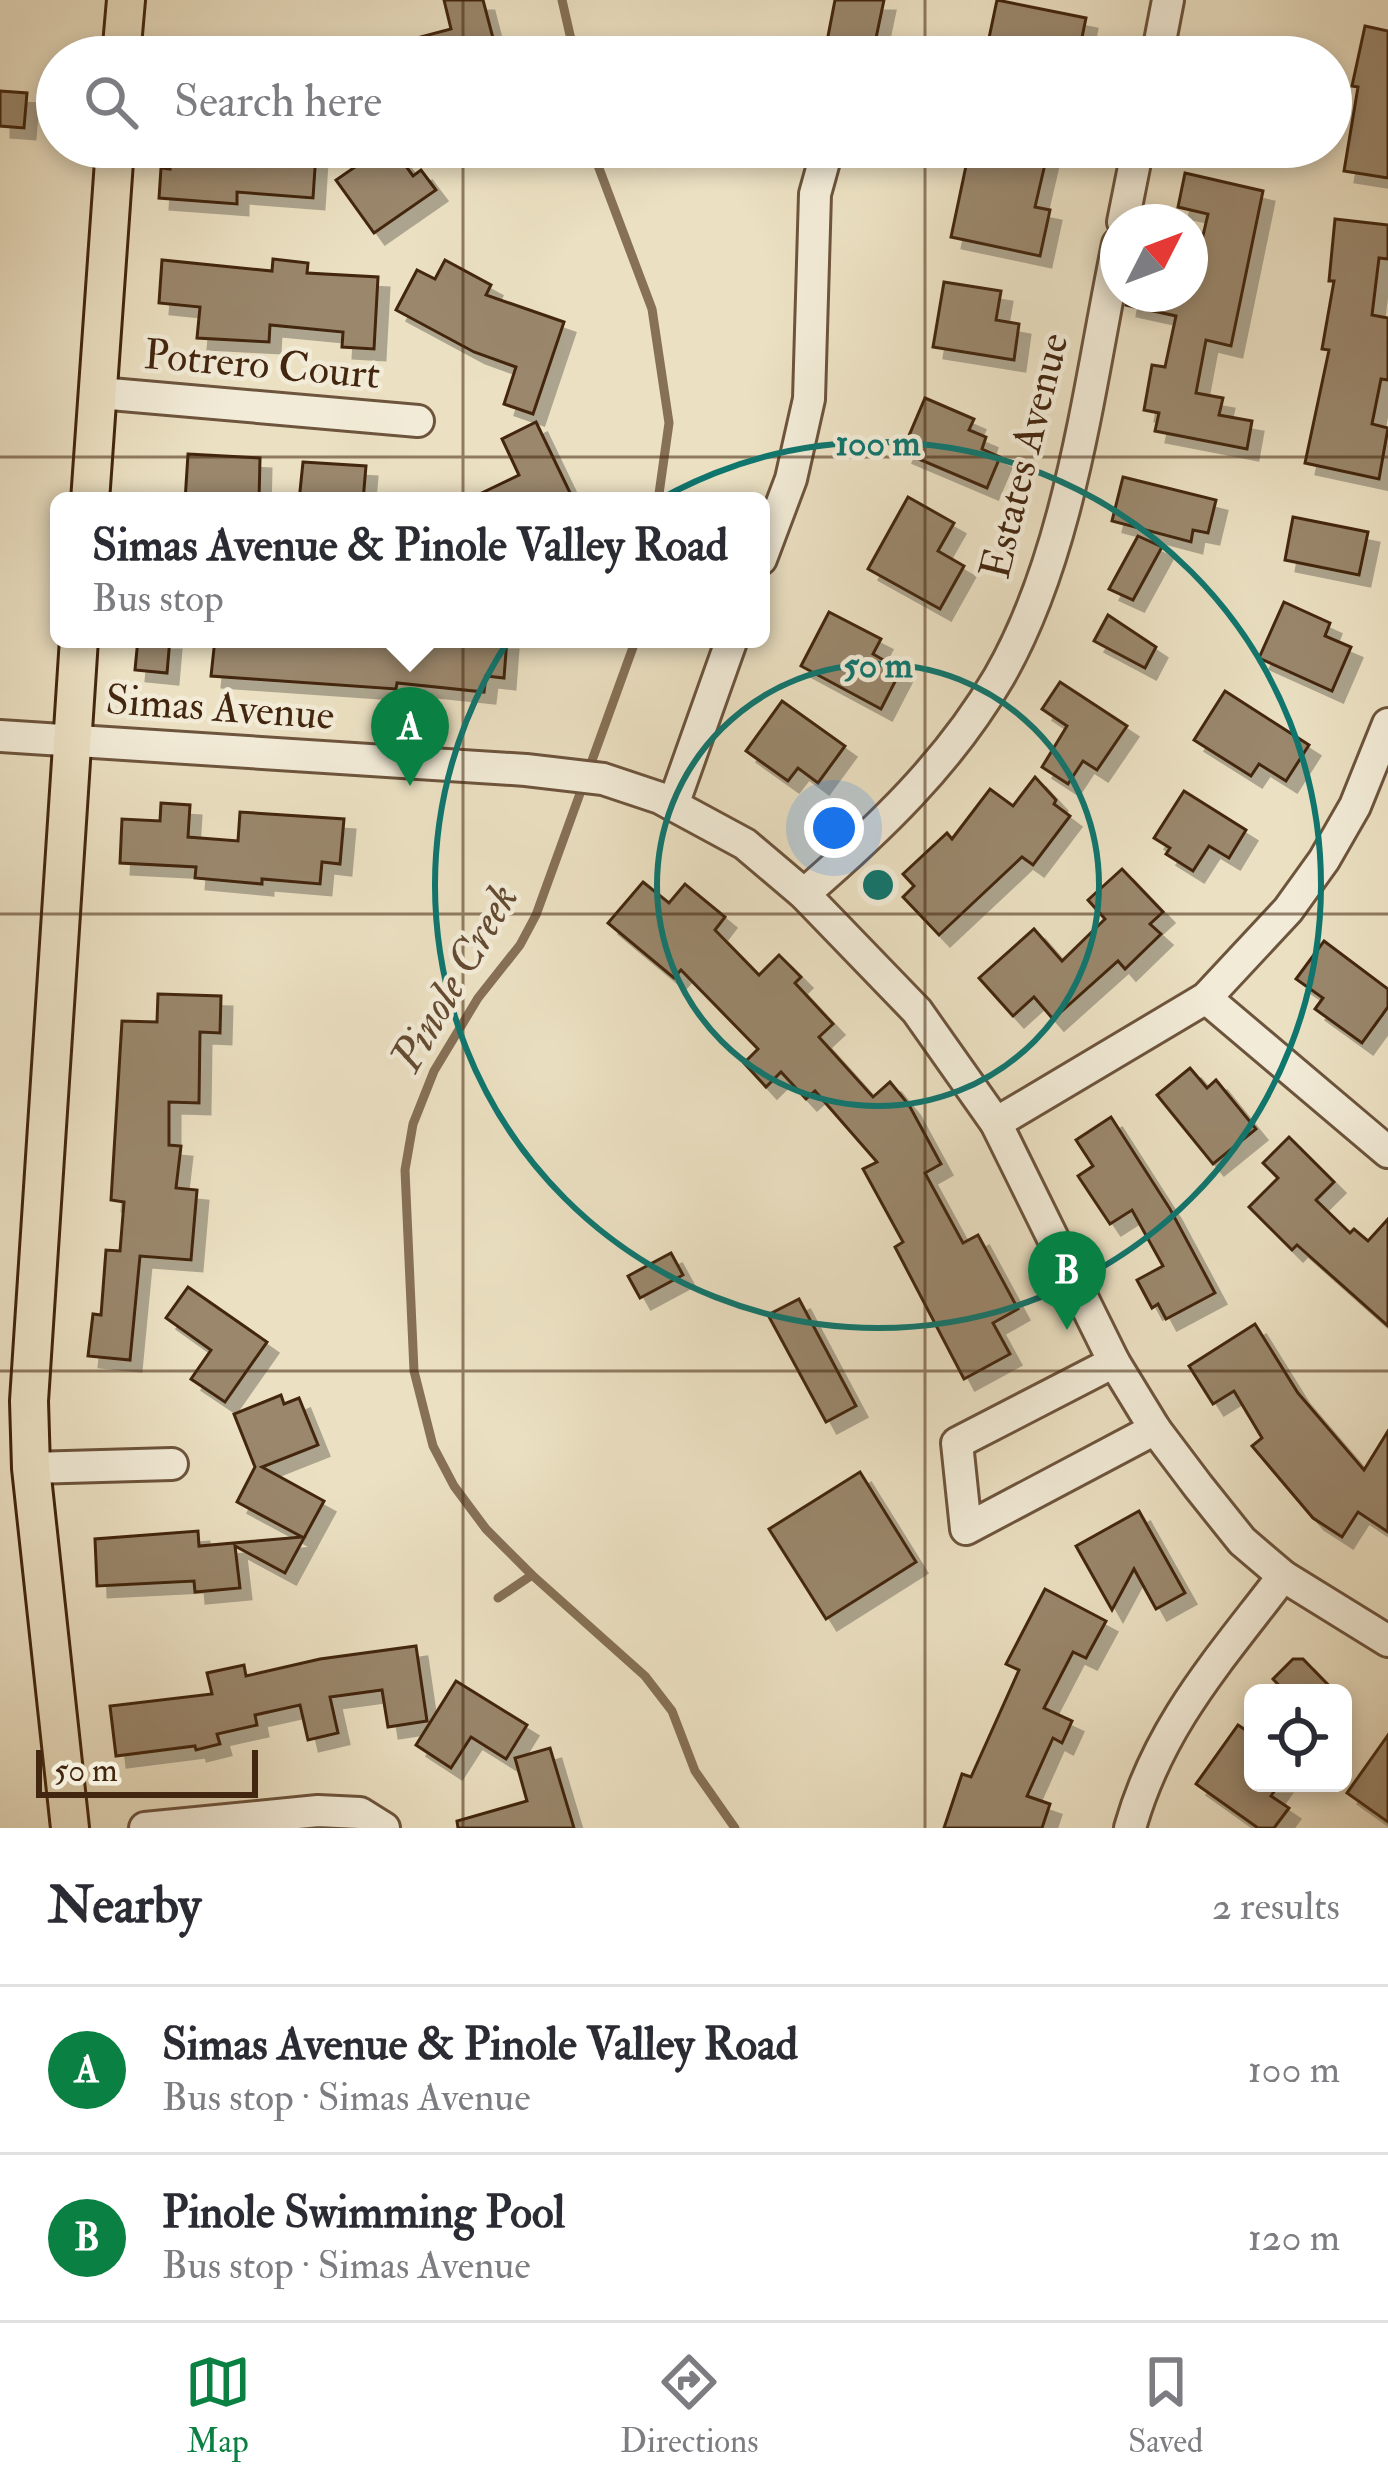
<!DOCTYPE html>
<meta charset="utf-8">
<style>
body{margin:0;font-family:"IM FELL Double Pica",serif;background:#f7f7f7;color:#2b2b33}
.controls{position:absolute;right:36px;bottom:36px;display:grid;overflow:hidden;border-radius:18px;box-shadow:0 6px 18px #0003}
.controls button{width:108px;height:108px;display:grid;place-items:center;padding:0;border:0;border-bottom:3px solid #e1e1e2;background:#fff;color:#2b2b33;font:60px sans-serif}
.compass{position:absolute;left:1100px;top:204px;width:108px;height:108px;border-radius:50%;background:#fff;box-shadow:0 6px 18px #0003;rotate:48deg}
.scale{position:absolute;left:36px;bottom:30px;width:222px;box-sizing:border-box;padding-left:12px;border:6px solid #43260f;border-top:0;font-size:33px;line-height:42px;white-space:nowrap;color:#43260f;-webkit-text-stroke:9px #f2ebd7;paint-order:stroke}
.you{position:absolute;left:834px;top:828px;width:42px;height:42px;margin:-30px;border:9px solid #fff;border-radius:50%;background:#1a73e8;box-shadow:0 0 0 18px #1a73e833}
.badge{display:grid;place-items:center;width:78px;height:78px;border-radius:50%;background:#0b8043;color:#fff;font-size:39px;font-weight:700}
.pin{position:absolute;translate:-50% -99px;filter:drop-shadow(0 3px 6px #0008)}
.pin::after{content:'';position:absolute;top:63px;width:42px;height:36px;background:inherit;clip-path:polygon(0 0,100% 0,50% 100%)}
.popup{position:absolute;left:50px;top:492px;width:720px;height:156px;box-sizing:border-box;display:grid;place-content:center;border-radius:18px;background:#fff;filter:drop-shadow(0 3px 9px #0005);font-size:39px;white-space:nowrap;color:#7c7c81}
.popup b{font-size:45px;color:#2b2b33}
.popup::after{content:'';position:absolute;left:50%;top:100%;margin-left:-24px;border:24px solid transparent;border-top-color:#fff}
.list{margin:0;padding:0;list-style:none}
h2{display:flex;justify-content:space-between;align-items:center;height:156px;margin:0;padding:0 48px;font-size:51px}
h2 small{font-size:39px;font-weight:400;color:#7c7c81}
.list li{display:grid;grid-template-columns:78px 1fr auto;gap:36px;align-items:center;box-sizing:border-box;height:168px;padding:0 48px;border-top:3px solid #e1e1e2}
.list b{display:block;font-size:45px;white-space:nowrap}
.list p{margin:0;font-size:39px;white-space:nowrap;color:#7c7c81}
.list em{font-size:39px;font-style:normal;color:#7c7c81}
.icon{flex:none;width:66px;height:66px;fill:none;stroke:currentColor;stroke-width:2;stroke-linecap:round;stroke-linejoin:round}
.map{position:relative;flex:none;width:1388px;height:1828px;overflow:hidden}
.search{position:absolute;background:#fff;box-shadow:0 6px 18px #0003;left:36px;right:36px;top:36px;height:132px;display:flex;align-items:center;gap:30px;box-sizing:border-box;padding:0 42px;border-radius:66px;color:#7c7c81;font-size:45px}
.sheet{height:492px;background:#fff}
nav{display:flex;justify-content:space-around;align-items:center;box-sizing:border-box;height:168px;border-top:3px solid #e1e1e2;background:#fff;font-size:33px;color:#7c7c81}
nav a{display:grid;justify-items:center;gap:6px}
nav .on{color:#0b8043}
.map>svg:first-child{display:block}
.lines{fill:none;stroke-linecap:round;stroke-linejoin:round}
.stream{stroke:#867056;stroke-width:9}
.building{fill:#9a876c;stroke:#43260f;stroke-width:3;filter:url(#shadow)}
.minor-casing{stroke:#6d543c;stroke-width:36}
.major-casing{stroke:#43260f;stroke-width:42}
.minor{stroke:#f2ebd7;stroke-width:30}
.major{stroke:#ebe0c2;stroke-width:36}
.grid{fill:none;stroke:#43260f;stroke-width:3;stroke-opacity:0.55}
.ring{fill:none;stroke:#0f766e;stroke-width:6}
.labels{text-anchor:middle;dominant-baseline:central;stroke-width:9;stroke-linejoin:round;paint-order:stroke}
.street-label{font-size:42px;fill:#43260f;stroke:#f2ebd7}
.water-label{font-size:45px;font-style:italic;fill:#644b32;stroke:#f2ebd7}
.centre{fill:#0f766e;stroke:#f2ebd7;stroke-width:6}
.ring-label{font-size:36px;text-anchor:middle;font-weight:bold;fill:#0f766e;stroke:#f2ebd7;stroke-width:9;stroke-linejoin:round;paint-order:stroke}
</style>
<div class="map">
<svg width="1388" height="1828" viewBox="0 0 1388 1828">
<defs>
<filter id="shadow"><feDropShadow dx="11" dy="11" stdDeviation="0" flood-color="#0004"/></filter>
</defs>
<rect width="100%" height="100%" fill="#ebe0c2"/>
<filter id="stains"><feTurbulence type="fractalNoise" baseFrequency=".00167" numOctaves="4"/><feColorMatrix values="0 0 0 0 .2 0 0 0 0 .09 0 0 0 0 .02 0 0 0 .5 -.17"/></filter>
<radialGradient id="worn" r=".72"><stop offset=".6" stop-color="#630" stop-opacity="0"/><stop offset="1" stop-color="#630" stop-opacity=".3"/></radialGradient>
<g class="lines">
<g class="stream">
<path d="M562 0 575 57"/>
<path d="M591 147 652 309 669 423 658 501"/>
<path d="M636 639 536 915 520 945 478 998 434 1071 413 1124 405 1170 414 1371 433 1446 454 1486 486 1529 532 1575 645 1676 672 1711 695 1771 735 1828"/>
<path d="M498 1598 532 1575"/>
</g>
</g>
<g class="building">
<path d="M444 0H483L498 57H376L375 49 451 29Z"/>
<path d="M835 0H884L872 57H824Z"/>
<path d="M997 0 1086 18 1078 57H985Z"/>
<path d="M1365 26 1388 31V178L1344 171 1358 87 1352 86Z"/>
<path d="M0 91 27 93 24 128 0 126Z"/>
<path d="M171 147H204L203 162 250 166 251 147 316 153 313 198 237 192V204L159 198 161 168 170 169Z"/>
<path d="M384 147H392L413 176 421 170 436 190 374 233 336 180Z"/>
<path d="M970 147H1049L1035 207 1050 210 1040 256 951 237Z"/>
<path d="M1185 173 1263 191 1231 346 1206 340 1196 393 1223 398 1219 415 1252 421 1247 449 1155 431 1159 413 1144 410 1152 365 1165 367 1176 316 1126 305 1128 294H1190V268L1195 270 1208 214 1178 207Z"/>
<path d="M1335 219 1388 225V259L1379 258 1372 315 1388 318V380L1381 379 1372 424 1388 428 1379 479 1305 463 1329 350 1322 349 1334 281H1329Z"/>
<path d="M273 259 308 263 307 273 378 277 374 349 342 347 343 332 270 325 269 342 197 338 200 307 159 303 162 260 272 271Z"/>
<path d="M445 260 491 285 486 295 564 322 533 414 504 404 516 367 474 352 396 310 417 270 435 279Z"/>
<path d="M944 282 1001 291 996 320 1019 324 1014 360 933 347Z"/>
<path d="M925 398 974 419 969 430 986 437 982 449 1000 457 987 488 902 452Z"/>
<path d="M536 422 574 501H465L519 475 502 439Z"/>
<path d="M188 454 260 458 259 501H185Z"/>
<path d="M303 462 366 466 363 501H299Z"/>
<path d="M1123 477 1216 500 1208 533 1193 530 1191 542 1112 521Z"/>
<path d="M908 497 954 523 938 551 964 566 940 609 868 569Z"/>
<path d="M1293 517 1368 532 1359 575 1285 560Z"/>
<path d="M1138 536 1162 547 1133 600 1109 589Z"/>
<path d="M1284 602 1330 623 1325 636 1351 647 1332 691 1259 658Z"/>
<path d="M829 612 881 639 873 654 901 670 881 709 801 666Z"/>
<path d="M1108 615 1156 647 1145 668 1094 641Z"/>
<path d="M138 639H170L167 673 135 670Z"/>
<path d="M215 639H507L504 678 486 676 484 692 397 683 396 689 211 676Z"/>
<path d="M1060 682 1127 726 1097 770 1083 761 1068 784 1042 767 1067 726 1042 709Z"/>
<path d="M1225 691 1309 745 1286 781 1259 764 1251 776 1194 740Z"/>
<path d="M782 701 845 746 818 783 798 768 788 781 746 751Z"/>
<path d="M1035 777 1056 800 1054 804 1070 816 1033 865 1022 857 939 935 903 897 914 886 903 874 947 833 952 839 990 789 1013 806Z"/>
<path d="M1184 791 1246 830 1229 858 1209 846 1193 871 1166 854 1170 848 1154 838Z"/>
<path d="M161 803 190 805 188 837 238 841 240 812 344 819 340 864 322 862 320 884 262 879V884L195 878 196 867 120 863 122 819 160 821Z"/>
<path d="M1122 869 1163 912 1150 924 1161 934 1125 969 1118 961 1053 1019 1034 997 1013 1016 979 978 1034 929 1062 961 1105 919 1088 900Z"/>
<path d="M643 882 669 903 685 884 725 917 715 930 759 975 779 955 801 977 795 983 833 1024 819 1037 873 1097 890 1082 909 1105 941 1164 925 1173 963 1243 978 1235 1018 1309 993 1323 1010 1354 964 1379 895 1247 903 1242 863 1169 877 1162 815 1091 806 1099 781 1072 766 1087 744 1063 758 1049 681 970 674 978 608 923Z"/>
<path d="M1324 941 1388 989V1007L1362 1043 1315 1009 1323 998 1296 979Z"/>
<path d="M158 994 221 996 220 1033 200 1032 199 1103 169 1102V1145L181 1146 176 1188 197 1190 191 1260 140 1256 130 1360 88 1356 93 1314 101 1315 106 1250 120 1251 124 1202 111 1200 122 1021 157 1022Z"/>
<path d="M1190 1068 1207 1088 1216 1080 1256 1129 1213 1164 1157 1095Z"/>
<path d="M1111 1117 1170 1209 1215 1293 1166 1319 1158 1304 1152 1308 1137 1280 1163 1266 1132 1210 1110 1224 1078 1176 1093 1166 1076 1140Z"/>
<path d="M1289 1137 1334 1182 1316 1200 1350 1233 1354 1229 1368 1241 1388 1219V1326L1297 1245 1292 1250 1249 1207 1278 1178 1263 1163Z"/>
<path d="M671 1253 683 1275 640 1298 628 1276Z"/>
<path d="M188 1287 267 1342 225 1402 191 1379 211 1350 166 1318Z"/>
<path d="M799 1299 856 1406 826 1422 768 1315Z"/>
<path d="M1255 1324 1298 1393 1364 1470 1388 1431V1532L1358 1512 1342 1537 1313 1518 1252 1446 1262 1438 1234 1391 1213 1404 1189 1366Z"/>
<path d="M281 1395 284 1404 299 1398 318 1445 262 1467 324 1501 285 1573 235 1546 240 1588 195 1592 194 1581 97 1586 95 1539 198 1531 199 1546 302 1537 237 1502 255 1467 234 1414Z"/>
<path d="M860 1472 916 1562 826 1619 769 1529Z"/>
<path d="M1139 1511 1185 1593 1156 1609 1134 1569 1112 1610 1076 1546Z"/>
<path d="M1045 1589 1106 1621 1086 1658 1073 1652 1044 1708 1072 1721 1062 1743 1053 1738 1027 1796 1050 1804 1042 1828H944L962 1774 971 1777 1019 1670 1006 1664Z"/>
<path d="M416 1646 427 1721 388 1727 382 1690 330 1697 338 1733 308 1740 300 1705 255 1715 257 1725 217 1734 220 1744 196 1750 195 1746 116 1756 110 1706 212 1694 207 1673 244 1665 246 1676 320 1659Z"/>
<path d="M1293 1659H1303L1336 1693H1286L1273 1679Z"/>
<path d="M456 1681 527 1725 506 1759 471 1737 451 1768 416 1745Z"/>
<path d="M1238 1725 1253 1735V1783H1280L1271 1796 1289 1808 1274 1828H1258L1196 1784Z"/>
<path d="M1388 1735V1822L1347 1793Z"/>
<path d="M550 1748 574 1828H458L457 1821 527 1801 515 1758Z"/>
</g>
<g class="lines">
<g class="minor-casing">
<g id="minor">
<path d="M1157 57 1168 0"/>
<path d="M1123 222 1138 147"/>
<path d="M99 393 418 421"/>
<path d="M761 559 791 479 809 399 815 194 828 147"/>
<path d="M0 736 526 770 603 779 660 798 745 844 804 894 917 1011 996 1123 1114 1362 1155 1429 1198 1486 1242 1541 1283 1576 1388 1641"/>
<path d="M673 805 732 639"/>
<path d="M804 894C878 830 949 763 999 677 1071 552 1089 384 1118 244"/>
<path d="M1206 998 1388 1152"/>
<path d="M996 1123 1206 998 1288 910 1324 860 1355 806 1388 724"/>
<path d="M1114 1362 957 1443 966 1529 1155 1429"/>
<path d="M31 1468 172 1464"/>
<path d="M145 1828 318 1811 360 1813 384 1828"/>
<path d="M1130 1828C1159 1725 1220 1659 1283 1576"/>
</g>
</g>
<g class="major-casing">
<g id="major">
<path d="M121 57 126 0"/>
<path d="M90 501 115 147"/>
<path d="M70 1828 31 1468 29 1401 79 639"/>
</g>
</g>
<use href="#minor" class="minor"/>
<use href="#major" class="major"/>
</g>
<path class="grid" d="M463 0V57M925 0V57M463 147V1828M925 147V1828M0 457H1388M0 914H1388M0 1371H1388"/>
<g class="ring">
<circle cx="878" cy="885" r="221"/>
<circle cx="878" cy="885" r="443"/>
</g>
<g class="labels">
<g class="street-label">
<text transform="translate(262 365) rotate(5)">Potrero Court</text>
<text transform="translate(1025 456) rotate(-76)">Estates Avenue</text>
<text transform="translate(220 708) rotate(4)">Simas Avenue</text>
</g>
<g class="water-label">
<text transform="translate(455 978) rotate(-60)">Pinole Creek</text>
</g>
</g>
<circle cx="878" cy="885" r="18" class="centre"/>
<g class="ring-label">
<text x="878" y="455">100 m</text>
<text x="878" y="677">50 m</text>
</g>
<rect width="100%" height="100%" filter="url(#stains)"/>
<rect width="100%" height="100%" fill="url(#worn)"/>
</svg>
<div class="controls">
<button><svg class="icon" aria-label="locate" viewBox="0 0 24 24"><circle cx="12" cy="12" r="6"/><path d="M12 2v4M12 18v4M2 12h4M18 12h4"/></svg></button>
</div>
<svg class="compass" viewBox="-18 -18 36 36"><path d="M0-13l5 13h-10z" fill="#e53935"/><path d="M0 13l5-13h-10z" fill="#7c7c81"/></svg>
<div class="scale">50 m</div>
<div class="you"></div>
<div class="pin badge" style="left:410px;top:786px">A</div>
<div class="popup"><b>Simas Avenue &amp; Pinole Valley Road</b>Bus stop</div>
<div class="pin badge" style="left:1067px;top:1330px">B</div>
<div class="search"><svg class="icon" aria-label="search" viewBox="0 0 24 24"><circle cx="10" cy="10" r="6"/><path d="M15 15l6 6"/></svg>Search here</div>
</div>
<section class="sheet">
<h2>Nearby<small>2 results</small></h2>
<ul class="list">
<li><span class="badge">A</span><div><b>Simas Avenue &amp; Pinole Valley Road</b><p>Bus stop · Simas Avenue</p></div><em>100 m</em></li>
<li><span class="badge">B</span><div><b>Pinole Swimming Pool</b><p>Bus stop · Simas Avenue</p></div><em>120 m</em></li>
</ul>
</section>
<nav>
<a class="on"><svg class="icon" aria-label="map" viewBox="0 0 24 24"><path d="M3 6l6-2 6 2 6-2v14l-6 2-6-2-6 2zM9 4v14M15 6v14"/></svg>Map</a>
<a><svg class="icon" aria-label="directions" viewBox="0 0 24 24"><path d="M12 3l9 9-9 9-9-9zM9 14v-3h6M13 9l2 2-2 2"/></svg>Directions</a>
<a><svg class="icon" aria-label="saved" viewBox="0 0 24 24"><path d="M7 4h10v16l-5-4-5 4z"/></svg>Saved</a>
</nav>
